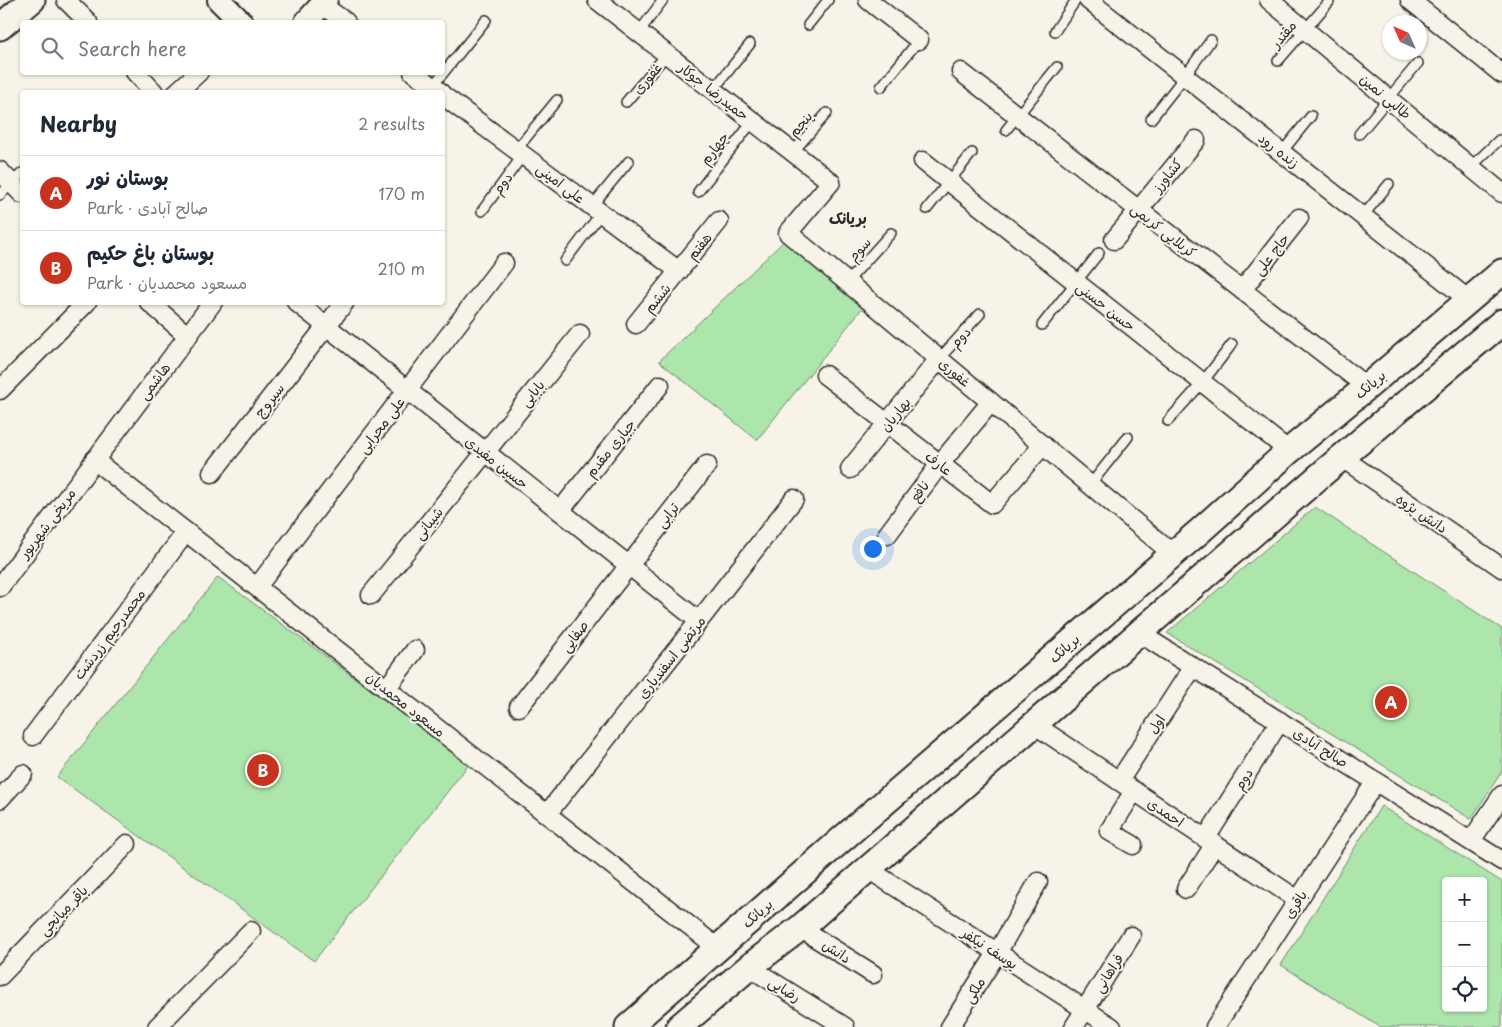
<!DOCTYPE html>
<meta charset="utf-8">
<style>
body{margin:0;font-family:"Playpen Sans","Playpen Sans Arabic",sans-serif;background:#f2f2f3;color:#1f2937}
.controls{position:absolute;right:15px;bottom:15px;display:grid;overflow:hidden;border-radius:5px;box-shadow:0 1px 4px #0004}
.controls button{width:45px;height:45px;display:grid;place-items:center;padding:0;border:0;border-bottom:1px solid #e0e1e3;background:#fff;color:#1f2937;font:25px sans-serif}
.compass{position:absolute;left:1382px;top:15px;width:45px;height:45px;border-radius:50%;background:#fff;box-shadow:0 1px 4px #0004;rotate:315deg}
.you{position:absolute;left:872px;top:548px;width:18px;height:18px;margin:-12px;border:4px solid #fff;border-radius:50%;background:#1a73e8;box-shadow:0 0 0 8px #1a73e833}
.badge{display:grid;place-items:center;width:32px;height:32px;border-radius:50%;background:#c8321e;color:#fff;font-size:16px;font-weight:700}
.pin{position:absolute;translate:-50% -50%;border:2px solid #fff;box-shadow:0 1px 5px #0006}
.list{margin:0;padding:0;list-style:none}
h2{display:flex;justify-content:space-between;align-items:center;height:65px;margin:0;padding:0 20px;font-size:21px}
h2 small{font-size:16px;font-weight:400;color:#747a83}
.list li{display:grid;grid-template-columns:32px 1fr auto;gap:15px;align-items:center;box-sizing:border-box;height:75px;padding:0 20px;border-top:1px solid #e0e1e3}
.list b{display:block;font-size:19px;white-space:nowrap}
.list p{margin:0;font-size:16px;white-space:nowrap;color:#747a83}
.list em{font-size:16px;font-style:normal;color:#747a83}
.icon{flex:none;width:28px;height:28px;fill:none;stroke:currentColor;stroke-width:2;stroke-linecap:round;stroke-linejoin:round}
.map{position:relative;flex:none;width:1502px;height:1027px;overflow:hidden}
.search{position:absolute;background:#fff;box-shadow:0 1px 4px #0004;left:20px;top:20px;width:425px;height:55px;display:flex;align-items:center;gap:12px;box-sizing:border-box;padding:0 18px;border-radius:5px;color:#747a83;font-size:19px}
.panel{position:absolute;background:#fff;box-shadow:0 1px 4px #0004;left:20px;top:90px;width:425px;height:215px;border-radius:5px}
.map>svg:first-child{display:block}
.green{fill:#ace6ab;stroke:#6c886b;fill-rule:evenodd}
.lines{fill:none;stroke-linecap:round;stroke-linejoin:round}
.service-casing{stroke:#2b2b2b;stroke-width:12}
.minor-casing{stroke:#2b2b2b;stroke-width:21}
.tertiary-casing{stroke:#2b2b2b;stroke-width:26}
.secondary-casing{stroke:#2b2b2b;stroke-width:29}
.service{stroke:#f7f3e8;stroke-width:9}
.minor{stroke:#f7f3e8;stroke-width:18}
.tertiary{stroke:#f7f3e8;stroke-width:22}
.secondary{stroke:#f7f3e8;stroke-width:25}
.labels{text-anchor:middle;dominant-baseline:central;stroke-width:4;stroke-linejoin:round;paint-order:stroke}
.street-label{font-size:14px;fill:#2b2b2b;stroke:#f7f3e8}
.neighbourhood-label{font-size:15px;font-weight:bold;fill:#2b2b2b;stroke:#f7f3e8}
</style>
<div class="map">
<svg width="1502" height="1027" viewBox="0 0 1502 1027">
<rect width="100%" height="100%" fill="#f7f3e8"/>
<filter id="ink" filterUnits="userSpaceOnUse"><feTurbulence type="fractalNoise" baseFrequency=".02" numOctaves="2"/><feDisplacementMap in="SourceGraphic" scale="10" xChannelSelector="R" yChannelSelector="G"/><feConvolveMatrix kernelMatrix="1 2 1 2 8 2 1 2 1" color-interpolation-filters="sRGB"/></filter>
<g filter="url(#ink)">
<g class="green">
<path d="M786 239 864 306 757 440 659 361Z"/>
<path d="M1315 507 1502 629V771L1471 819 1167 633Z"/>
<path d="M218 577 470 763 314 961 57 777Z"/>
<path d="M1381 806 1502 882V1027H1380L1281 965ZM1446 881H1483V1008H1446Z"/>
</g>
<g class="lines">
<g class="service-casing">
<g id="service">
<path d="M808 25 828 0"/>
<path d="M1055 31 1076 0"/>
<path d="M639 32 663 0"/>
<path d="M1278 61 1329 2"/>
<path d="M432 87 486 20"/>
<path d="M881 87 919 40"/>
<path d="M713 90 750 44"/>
<path d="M626 102 667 54"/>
<path d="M1151 119 1185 76 1211 40"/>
<path d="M1006 130 1057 67"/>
<path d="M1359 134 1418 63"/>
<path d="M516 150 557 100"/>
<path d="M793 152 827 113"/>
<path d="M1282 152 1311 116"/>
<path d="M1471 167 1499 140"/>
<path d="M698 192 753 121"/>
<path d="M0 195 22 173"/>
<path d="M592 206 629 161"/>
<path d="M927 209 972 153"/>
<path d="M482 211 523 155"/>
<path d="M1363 216 1389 184"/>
<path d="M565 261 601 213"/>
<path d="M847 282 891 233"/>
<path d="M1042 325 1099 253"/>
<path d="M939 359 980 314"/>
<path d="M1168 421 1202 383 1232 344"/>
<path d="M1090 485 1128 437"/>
</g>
</g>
<g class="minor-casing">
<g id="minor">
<path d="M66 0 88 22"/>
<path d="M597 0 831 182 788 233 1173 554"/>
<path d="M868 0 919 40"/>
<path d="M1088 0 1469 300"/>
<path d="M1269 0 1502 193"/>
<path d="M1410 0 1502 74"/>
<path d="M322 5 346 22"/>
<path d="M135 72 154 92"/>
<path d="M413 72 440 92"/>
<path d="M961 72 1367 387"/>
<path d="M177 92 199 72"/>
<path d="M442 95 679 271"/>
<path d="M923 161 1289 451"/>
<path d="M0 171 22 194"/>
<path d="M1114 240 1196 140"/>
<path d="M1242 290 1299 218"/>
<path d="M149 302 188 336"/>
<path d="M296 302 699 621"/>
<path d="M636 324 719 221"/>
<path d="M825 375 992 504 1043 445"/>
<path d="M0 390 87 302"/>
<path d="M1341 457 1502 568"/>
<path d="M94 460 718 948"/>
<path d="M850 469 939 359"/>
<path d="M212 473 345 302"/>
<path d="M560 511 660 385"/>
<path d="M887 535 940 464 991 402"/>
<path d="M0 587 213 302"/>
<path d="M257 587 504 263"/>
<path d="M371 595 580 334"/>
<path d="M1139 633 1502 861"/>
<path d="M386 689 415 650"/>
<path d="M519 707 707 465"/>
<path d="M1035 725 1298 900"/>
<path d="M33 736 186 532"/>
<path d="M1119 781 1193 667"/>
<path d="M0 799 23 774"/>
<path d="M547 814 699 621 794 499"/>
<path d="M1206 838 1280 721"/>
<path d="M1471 841 1502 795"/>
<path d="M1133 845 1109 831 1134 791"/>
<path d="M868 869 1112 1027"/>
<path d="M1186 889 1215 844"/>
<path d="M800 928 873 974"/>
<path d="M749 967 845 1027"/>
<path d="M0 976 127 844"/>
<path d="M157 1027 251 931"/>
<path d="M950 1027 997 953 1038 882"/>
<path d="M1074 1027 1131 936"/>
<path d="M1215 1027 1376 781"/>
</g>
</g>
<g class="tertiary-casing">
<g id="tertiary">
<path d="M219 0 241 22"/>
<path d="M306 22 326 0"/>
</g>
</g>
<g class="secondary-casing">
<g id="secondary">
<path d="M0 27 32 0"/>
<path d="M628 1027 841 840 1201 530 1289 451 1367 387 1502 272"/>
<path d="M679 1027 749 967 800 928 1323 473 1502 322"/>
</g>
</g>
<use href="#service" class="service"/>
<use href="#minor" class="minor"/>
<use href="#tertiary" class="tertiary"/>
<use href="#secondary" class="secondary"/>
</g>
</g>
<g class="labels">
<g class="street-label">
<text transform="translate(1283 34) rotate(-50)">مقتدر</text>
<text transform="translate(647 78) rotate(-49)">غفوری</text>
<text transform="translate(714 91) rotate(38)">حمیدرضا جوکار</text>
<text transform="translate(1386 96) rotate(40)">طالبی نمین</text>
<text transform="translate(800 124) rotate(-50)">پنجم</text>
<text transform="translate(714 148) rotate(-52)">چهارم</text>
<text transform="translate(1279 150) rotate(38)">زنده رود</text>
<text transform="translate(1167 175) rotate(-51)">کشاورز</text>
<text transform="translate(502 183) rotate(-53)">دوم</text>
<text transform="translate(561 183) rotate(37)">علی امینی</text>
<text transform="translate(1164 230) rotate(38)">کربلایی کریمی</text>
<text transform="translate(699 246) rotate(-51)">هفتم</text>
<text transform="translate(859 249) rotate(-48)">سوم</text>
<text transform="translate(1271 254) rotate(-52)">حاج علی</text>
<text transform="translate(657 298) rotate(-51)">ششم</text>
<text transform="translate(1106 306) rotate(38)">حسن حسنی</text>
<text transform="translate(960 337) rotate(-47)">دوم</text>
<text transform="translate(955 372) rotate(40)">غفوری</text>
<text transform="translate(154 381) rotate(-53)">هاشمی</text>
<text transform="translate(1370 384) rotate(-40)">بریانک</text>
<text transform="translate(532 393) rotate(-51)">بابایی</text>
<text transform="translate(269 400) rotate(-52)">سیروج</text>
<text transform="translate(895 414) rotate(-51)">بهاریان</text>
<text transform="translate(381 425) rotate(-53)">علی محرابی</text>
<text transform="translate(610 448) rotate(-51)">جباری مقدم</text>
<text transform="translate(497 462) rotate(38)">حسین مفیدی</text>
<text transform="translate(939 463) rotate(38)">عارف</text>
<text transform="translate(919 491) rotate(-54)">نافع</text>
<text transform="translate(1422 513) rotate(34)">دانش پژوه</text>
<text transform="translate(667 515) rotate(-52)">ترابی</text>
<text transform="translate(47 523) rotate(-53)">مریخی شهریور</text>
<text transform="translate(428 523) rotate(-51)">شیبانی</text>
<text transform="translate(109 634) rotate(-53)">محمدرحیم زردشت</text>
<text transform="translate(574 636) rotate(-53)">صفایی</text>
<text transform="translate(1064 648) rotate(-41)">بریانک</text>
<text transform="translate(671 657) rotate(-52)">مرتضی اسفندیاری</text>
<text transform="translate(406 704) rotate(38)">مسعود محمدیان</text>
<text transform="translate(1156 724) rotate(-57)">اول</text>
<text transform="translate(1321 747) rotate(32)">صالح آبادی</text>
<text transform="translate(1243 779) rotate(-58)">دوم</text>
<text transform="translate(1166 812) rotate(34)">احمدی</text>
<text transform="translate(1295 904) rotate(-57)">باقری</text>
<text transform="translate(63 910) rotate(-46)">باقر میانجی</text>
<text transform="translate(757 913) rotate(-41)">بریانک</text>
<text transform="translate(990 948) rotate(33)">یوسف نیکفر</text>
<text transform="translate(837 951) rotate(33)">دانش</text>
<text transform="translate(1108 973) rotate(-58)">فراهانی</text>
<text transform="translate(785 989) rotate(32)">رضایی</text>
<text transform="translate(974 990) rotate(-58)">ملکی</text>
</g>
<g class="neighbourhood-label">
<text x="848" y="217">بریانک</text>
</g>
</g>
</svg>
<div class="controls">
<button>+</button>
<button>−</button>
<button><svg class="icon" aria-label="locate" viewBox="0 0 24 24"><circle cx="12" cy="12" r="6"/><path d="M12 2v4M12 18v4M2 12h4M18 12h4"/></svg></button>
</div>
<svg class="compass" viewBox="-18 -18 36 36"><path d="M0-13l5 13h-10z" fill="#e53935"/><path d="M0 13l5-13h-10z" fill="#747a83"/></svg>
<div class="you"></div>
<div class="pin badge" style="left:1391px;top:702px">A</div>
<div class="pin badge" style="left:263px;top:770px">B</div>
<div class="search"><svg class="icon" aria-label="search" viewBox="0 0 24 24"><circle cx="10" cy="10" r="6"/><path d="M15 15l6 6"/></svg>Search here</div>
<section class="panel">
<h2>Nearby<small>2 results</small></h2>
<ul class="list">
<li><span class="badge">A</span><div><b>بوستان نور</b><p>Park · صالح آبادی</p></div><em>170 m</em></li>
<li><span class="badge">B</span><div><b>بوستان باغ حکیم</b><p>Park · مسعود محمدیان</p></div><em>210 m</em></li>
</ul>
</section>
</div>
